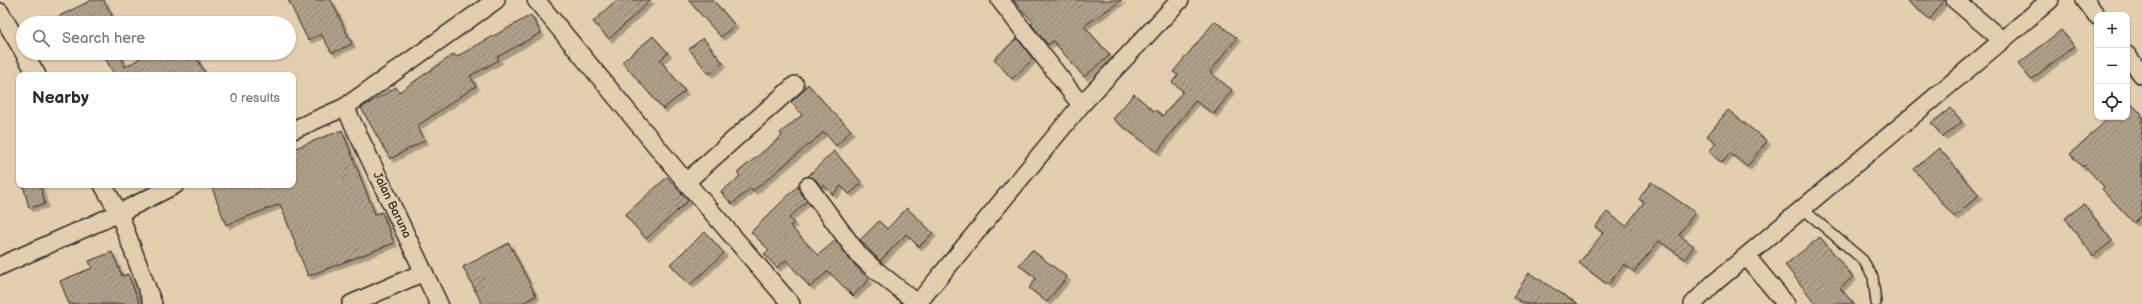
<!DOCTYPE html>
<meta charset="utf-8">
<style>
body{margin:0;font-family:"Balsamiq Sans",sans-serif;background:#f7f7f7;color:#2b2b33}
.controls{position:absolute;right:12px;top:12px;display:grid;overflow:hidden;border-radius:8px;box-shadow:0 1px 3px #0004}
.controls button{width:36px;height:36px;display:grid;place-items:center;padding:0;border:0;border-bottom:1px solid #e1e1e2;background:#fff;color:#2b2b33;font:20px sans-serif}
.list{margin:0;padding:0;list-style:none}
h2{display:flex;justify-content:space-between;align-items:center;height:52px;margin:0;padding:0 16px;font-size:17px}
h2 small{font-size:13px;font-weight:400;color:#7c7c81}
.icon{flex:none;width:22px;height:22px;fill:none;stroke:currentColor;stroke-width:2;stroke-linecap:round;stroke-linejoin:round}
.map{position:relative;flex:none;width:2142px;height:304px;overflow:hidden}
.search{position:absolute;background:#fff;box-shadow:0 1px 3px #0004;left:16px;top:16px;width:280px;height:44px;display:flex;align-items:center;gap:10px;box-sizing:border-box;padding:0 14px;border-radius:22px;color:#7c7c81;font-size:15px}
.panel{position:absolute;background:#fff;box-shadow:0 1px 3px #0004;left:16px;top:72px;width:280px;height:116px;border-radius:8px}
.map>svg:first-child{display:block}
.building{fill:url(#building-hatch);stroke:#2b2b2b;filter:url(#shadow)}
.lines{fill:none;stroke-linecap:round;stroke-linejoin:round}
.service-casing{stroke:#2b2b2b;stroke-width:12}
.minor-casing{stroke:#2b2b2b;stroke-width:20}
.service{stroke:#e3cead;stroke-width:9}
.minor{stroke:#e3cead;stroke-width:17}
.labels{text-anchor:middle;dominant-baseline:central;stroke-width:3;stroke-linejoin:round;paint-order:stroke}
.street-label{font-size:12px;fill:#2b2b2b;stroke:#e3cead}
</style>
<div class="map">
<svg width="2142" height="304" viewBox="0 0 2142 304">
<defs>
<pattern id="building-hatch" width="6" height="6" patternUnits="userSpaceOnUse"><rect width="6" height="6" fill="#b0a089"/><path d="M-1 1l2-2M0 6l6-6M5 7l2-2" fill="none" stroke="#8f8370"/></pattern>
<filter id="shadow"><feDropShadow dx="3.5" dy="3.5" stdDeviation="0" flood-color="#0004"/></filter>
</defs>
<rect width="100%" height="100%" fill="#e3cead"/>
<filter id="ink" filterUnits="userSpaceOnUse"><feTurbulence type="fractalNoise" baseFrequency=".025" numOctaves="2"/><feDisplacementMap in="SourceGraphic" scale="8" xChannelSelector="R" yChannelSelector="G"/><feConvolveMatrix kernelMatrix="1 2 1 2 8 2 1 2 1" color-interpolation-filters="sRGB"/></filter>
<g filter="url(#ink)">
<g class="building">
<path d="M92 0H104L113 18 103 23H45Z"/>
<path d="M288 0H331L352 44 332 53 321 34 308 40Z"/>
<path d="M616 0H651L609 39 593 22Z"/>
<path d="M688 0H713L735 25 721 37Z"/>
<path d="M1013 0H1122L1084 26 1110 55 1084 77 1053 41 1048 45 1031 24 1033 22Z"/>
<path d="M1906 0H1945L1930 19Z"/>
<path d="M531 15 541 33 497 57 499 60 470 76 476 86 417 126 425 140 390 159 361 108 396 87 399 92 454 54 456 57Z"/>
<path d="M1215 21 1237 38 1210 72 1232 90 1214 114 1195 101 1157 152 1113 119 1134 94 1155 112 1156 110 1163 116 1183 91 1172 82 1178 75 1173 72Z"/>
<path d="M2061 30 2074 46 2031 80 2018 64Z"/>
<path d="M653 36 668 53 660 60 685 91 663 109 622 62Z"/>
<path d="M703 38 723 63 709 74 689 49Z"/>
<path d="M1017 38 1033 59 1012 79 994 59Z"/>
<path d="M102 53H120L125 67 149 53H194L206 75H112L114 74Z"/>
<path d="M808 84 827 106 851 130 836 146 824 132 753 191 751 188 732 204 721 192 740 176 737 173 782 136 780 133 802 115 791 102 802 92Z"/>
<path d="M2127 99 2142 115V215L2134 223 2102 189 2104 187 2084 165 2082 167 2070 154 2110 117H2127Z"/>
<path d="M1951 108 1962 122 1943 137 1931 123Z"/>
<path d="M1728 110 1767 141 1747 167 1730 153 1722 163 1709 152 1716 143 1707 136Z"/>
<path d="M342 130 375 214 382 212 394 243 308 276 280 204 226 225 211 185H293V149Z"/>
<path d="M1939 148 1979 195 1954 217 1914 169Z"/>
<path d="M834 151 862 183 849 194 841 186 833 195 824 185 821 187 816 180 808 176Z"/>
<path d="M667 177 688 201 646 239 625 215Z"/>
<path d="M1651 182 1695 212 1679 235 1694 246 1685 259 1659 241 1634 272 1624 264 1608 285 1579 263 1603 233 1595 227 1607 212 1626 226 1644 202 1639 199Z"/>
<path d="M23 185H40L45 204 29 208Z"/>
<path d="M798 186 807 201 789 218 794 223 790 226 818 255 836 240 850 260 869 280 853 296 828 271 810 287 786 260 777 268 764 254 769 250 751 232Z"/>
<path d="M2084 204 2112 241 2093 256 2065 218Z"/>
<path d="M907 208 933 233 919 247 906 234 880 261 860 240 879 221 887 229Z"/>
<path d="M705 232 724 253 690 285 670 264Z"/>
<path d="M1820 237 1853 277 1840 288 1854 304H1816L1785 265Z"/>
<path d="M509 243 536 296 520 304H482L463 267Z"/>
<path d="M1032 250 1067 277 1047 302 1029 288 1036 278 1019 265Z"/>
<path d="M112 252 122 276 128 274 140 304H69L60 281 92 268 89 261Z"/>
<path d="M1529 273 1578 304H1525L1513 297Z"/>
</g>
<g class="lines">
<g class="service-casing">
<path id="service" d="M1803 209 1863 260 1873 277 1876 303"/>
</g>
<g class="minor-casing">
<g id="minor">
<path d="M536 0 686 182 791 304"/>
<path d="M1000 0 1081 105"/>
<path d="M1955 0 2002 40"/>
<path d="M2085 0 2097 16"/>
<path d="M0 12 23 51"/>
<path d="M24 53 37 75"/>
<path d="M2127 55 2142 75"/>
<path d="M345 107 439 304"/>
<path d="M293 130 345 107 496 0"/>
<path d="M686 182 795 85"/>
<path d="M103 185 119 213 153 304"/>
<path d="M808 186 858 254 873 268 917 303"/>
<path d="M1747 257 1786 304"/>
<path d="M0 266 119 213 175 185"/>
<path d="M351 304 424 272"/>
<path d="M917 304 1081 105 1180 0"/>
<path d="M1693 304 1713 284 2050 0"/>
</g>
</g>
<use href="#service" class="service"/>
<use href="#minor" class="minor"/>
</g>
</g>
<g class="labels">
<g class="street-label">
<text transform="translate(392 205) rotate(64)">Jalan Baruna</text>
</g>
</g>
</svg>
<div class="controls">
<button>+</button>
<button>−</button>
<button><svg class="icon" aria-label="locate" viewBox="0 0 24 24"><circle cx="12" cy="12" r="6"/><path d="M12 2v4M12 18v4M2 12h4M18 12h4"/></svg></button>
</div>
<div class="search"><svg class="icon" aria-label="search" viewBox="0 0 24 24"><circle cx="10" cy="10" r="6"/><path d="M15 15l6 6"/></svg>Search here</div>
<section class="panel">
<h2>Nearby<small>0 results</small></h2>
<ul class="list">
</ul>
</section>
</div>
